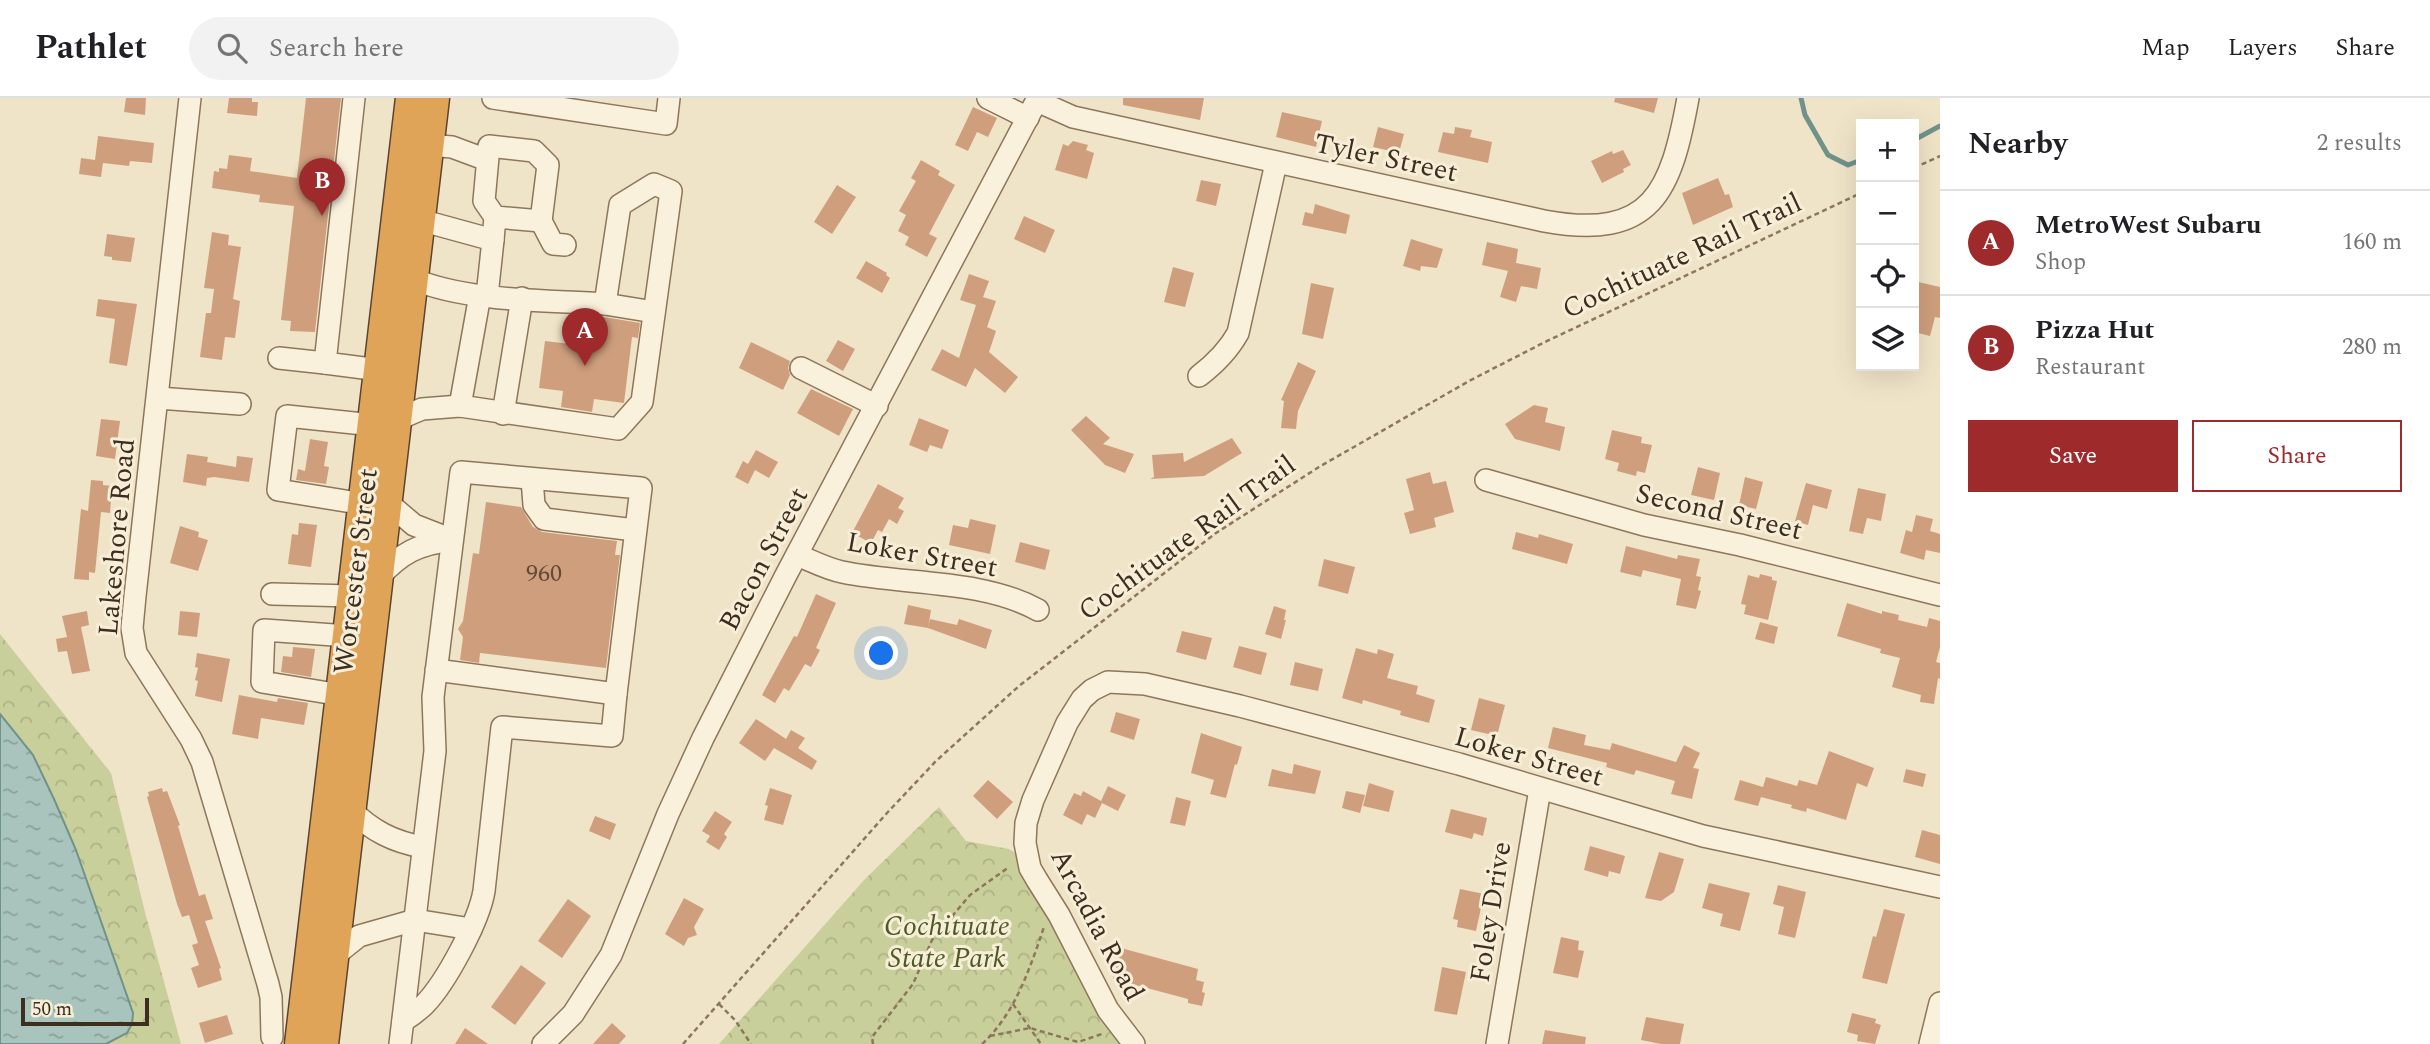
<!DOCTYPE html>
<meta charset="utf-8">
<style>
body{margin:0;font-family:Spectral,serif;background:#f2f2f2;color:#202124}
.controls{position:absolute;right:21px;top:21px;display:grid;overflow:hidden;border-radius:0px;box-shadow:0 7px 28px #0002}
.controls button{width:63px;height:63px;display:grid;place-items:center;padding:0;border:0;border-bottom:2px solid #e0e0e0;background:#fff;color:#202124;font:35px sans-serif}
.scale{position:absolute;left:21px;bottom:18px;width:128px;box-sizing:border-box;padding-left:7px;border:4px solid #3d2e20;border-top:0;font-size:19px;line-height:24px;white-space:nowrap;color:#3d2e20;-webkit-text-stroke:5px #f7eed8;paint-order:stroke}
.you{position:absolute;left:882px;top:556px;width:24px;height:24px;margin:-18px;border:5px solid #fff;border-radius:50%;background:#1a73e8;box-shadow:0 0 0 10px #1a73e833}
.badge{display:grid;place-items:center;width:46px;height:46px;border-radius:50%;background:#9e2a2b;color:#fff;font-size:23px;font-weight:700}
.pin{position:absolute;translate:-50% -58px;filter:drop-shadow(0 2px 4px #0008)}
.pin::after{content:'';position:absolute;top:37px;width:24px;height:21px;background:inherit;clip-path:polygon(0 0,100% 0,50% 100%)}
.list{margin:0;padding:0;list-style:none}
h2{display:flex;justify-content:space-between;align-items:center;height:91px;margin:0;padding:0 28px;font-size:30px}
h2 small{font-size:23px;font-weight:400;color:#757577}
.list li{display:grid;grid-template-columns:46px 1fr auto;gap:21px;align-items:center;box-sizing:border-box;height:105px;padding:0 28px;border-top:2px solid #e0e0e0}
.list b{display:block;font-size:26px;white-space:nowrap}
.list p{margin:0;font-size:23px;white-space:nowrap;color:#757577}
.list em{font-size:23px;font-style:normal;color:#757577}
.actions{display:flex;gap:14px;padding:21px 28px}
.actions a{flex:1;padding:16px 0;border:2px solid #9e2a2b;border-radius:0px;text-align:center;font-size:24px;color:#9e2a2b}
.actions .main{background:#9e2a2b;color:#fff}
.icon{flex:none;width:38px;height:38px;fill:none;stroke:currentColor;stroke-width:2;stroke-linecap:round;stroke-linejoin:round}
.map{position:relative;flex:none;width:1940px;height:946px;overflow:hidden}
header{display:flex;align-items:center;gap:42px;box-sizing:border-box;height:98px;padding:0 35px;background:#fff;border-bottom:2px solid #e0e0e0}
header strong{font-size:33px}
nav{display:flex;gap:38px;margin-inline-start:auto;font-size:24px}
.search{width:490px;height:63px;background:#f2f2f2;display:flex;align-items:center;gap:18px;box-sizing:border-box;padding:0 24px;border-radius:38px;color:#757577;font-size:26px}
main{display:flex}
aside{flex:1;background:#fff}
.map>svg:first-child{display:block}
.forest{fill:url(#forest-crowns)}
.water{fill:url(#water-ripples);stroke:#6f938a;stroke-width:2}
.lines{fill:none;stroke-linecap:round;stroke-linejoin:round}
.stream{stroke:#6f938a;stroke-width:5}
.building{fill:#cf9f7d}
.minor-casing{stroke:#8d765c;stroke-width:24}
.highway-casing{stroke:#5b4430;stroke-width:33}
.path{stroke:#8d765c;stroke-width:2.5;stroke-dasharray:5 3.5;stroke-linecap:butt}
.minor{stroke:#faf1dc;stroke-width:21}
.highway{stroke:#e0a458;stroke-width:30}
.labels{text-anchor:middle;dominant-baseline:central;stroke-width:6;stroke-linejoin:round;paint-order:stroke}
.number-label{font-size:24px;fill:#624a37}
.street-label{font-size:28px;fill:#3d2e20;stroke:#f7eed8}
.park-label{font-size:28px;font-style:italic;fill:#4d5a26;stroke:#f7eed8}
</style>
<header>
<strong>Pathlet</strong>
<div class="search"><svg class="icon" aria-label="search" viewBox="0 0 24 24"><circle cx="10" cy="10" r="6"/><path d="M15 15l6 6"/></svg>Search here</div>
<nav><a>Map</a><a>Layers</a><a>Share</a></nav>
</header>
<main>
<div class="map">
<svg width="1940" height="946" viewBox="0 0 1940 946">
<defs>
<pattern id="forest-crowns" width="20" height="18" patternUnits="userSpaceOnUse" patternTransform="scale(1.75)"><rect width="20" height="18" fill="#c9cf9b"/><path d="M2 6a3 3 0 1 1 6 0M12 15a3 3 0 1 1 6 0" fill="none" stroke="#aeb285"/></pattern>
<pattern id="water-ripples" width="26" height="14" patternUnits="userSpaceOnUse" patternTransform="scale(1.75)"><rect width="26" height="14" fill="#a9c4bc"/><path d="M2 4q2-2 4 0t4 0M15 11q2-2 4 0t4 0" fill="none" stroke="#8ba098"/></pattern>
</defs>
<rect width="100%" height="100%" fill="#f0e4c8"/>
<g class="forest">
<path d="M0 536 111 675 145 814 181 946H0Z"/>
<path d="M939 709 966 743 1009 751 1017 756 1123 946H719L865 781Z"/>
</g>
<path class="water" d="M0 616 33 657 54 701 76 752 133 915 132 926 127 935 106 946H0Z"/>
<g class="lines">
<g class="stream">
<path d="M1801 0 1805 17 1828 57 1848 67 1861 62"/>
<path d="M1914 42 1940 28"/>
</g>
</g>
<g class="building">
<path d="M126 0H146L145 17 124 14Z"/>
<path d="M229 0H252V4H258L257 18 227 15Z"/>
<path d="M306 0H341L315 234 290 233 291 223 281 222 294 108 259 104 260 97 212 90 214 73 219 74V70L227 71 229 57 252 60 250 73 297 80Z"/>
<path d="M1123 0H1204L1200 22 1123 7Z"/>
<path d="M1615 0H1658L1654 15 1614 4Z"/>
<path d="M973 9 997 20 988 39 977 34 968 53 955 47Z"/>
<path d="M1282 14 1322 23 1316 49 1276 39Z"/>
<path d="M1378 29 1404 36 1399 55 1373 49Z"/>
<path d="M1455 29 1472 32 1470 39 1492 44 1488 65 1438 54 1443 34 1454 36Z"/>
<path d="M98 38 154 45 152 65 130 63 129 68 103 65 101 79 79 76 81 60 95 62Z"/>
<path d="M1073 43 1088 47 1086 52 1094 55 1087 81 1055 72 1063 46 1068 48Z"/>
<path d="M1623 52 1631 67 1623 71 1624 74 1602 85 1591 63 1612 53 1613 56Z"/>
<path d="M921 62 940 73 938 77 955 87 929 136 937 140 927 159 905 147 909 139 898 133 906 117 899 113 916 83 911 80Z"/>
<path d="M1718 80 1725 97 1729 96 1733 109 1693 127 1682 95Z"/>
<path d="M1201 82 1221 86 1216 108 1196 103Z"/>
<path d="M837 87 856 99 832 136 814 124Z"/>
<path d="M1315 106 1350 117 1346 136 1302 127 1305 114 1313 116Z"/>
<path d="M1024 118 1055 132 1045 155 1014 141Z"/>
<path d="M212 134 229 137 228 147 241 149 233 201 240 203 235 240 225 239 222 262 200 259 206 215H211L214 191 204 190Z"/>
<path d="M107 136 135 140 131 164 112 162V159L104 158Z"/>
<path d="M1411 141 1443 151 1437 170 1421 168 1420 173 1403 168Z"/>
<path d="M1487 144 1518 151 1516 165 1541 170 1537 191 1521 188 1516 204 1500 199 1508 173 1482 167Z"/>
<path d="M866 163 887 175 886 177 890 180 882 195 856 180Z"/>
<path d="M1173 169 1194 175 1185 209 1164 204Z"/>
<path d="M969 176 989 183 983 199 996 203 987 229 996 233 989 254 1018 279 1005 295 975 270 966 289 931 272 942 251 959 260 976 207 960 202Z"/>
<path d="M1914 183 1940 189V220L1935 219 1930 238 1914 234Z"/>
<path d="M1311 185 1334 190 1323 241 1302 236Z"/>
<path d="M98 201 137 206 127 268 109 265 115 221 96 218Z"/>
<path d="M574 218 604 219 640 225 638 240 632 239 624 305 594 301 592 314 561 309 563 293 539 290 545 243 570 246Z"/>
<path d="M838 242 855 251 843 273 826 263Z"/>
<path d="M751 244 790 263 788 270 790 277 783 292 739 270Z"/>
<path d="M1298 264 1316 273 1298 313 1296 331 1281 330 1284 303 1281 302Z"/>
<path d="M811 291 853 311 839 338 797 315Z"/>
<path d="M1534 307 1548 310 1545 324 1565 329 1560 353 1515 341 1505 326Z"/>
<path d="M1086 318 1110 340 1103 346 1134 356 1125 375 1105 367 1071 332Z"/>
<path d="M919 320 949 332 942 351 930 347 927 354 909 347Z"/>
<path d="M101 321 120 323 115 361 96 358Z"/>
<path d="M1612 332 1642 339 1641 345 1652 347 1645 375 1637 373 1636 378 1617 373 1619 365 1605 361Z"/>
<path d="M1232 340 1242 355 1204 378 1150 381 1154 379 1152 357 1183 355 1184 364Z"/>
<path d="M310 341 328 344 324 368 329 369 326 386 296 382 298 371 305 373Z"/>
<path d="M756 352 778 364 769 380 755 372 748 386 735 379 743 363 748 366Z"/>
<path d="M187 356 208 359 207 364 236 369 237 358 253 360 249 384 214 379 207 380 206 388 183 384Z"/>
<path d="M1698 369 1720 375 1714 402 1691 397Z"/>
<path d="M1430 374 1433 386 1446 383 1454 414 1434 420 1436 429 1410 436 1404 415 1414 412 1406 381Z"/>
<path d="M1745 379 1763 384 1756 411 1739 407Z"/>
<path d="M91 382 103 383V387L112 388 110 415 101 414 95 475 89 474V482L74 481 81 411 88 413Z"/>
<path d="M1806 385 1832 392 1827 411 1813 407 1808 427 1795 423Z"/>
<path d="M878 386 904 400 898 410 904 413 897 426 889 421 882 434 878 432 871 445 852 435Z"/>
<path d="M1858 390 1886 396 1881 423 1867 420 1863 436 1849 433Z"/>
<path d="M486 404 521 409 533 429 542 434 617 443 615 457H620L606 570 480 555 479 565 460 562 463 539 458 531 463 523 473 455 479 456Z"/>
<path d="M1916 417 1933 421 1930 433 1940 436V455L1926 452 1924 462 1900 455 1906 432 1912 434Z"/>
<path d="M970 421 996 427 990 456 949 447 953 427 968 430Z"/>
<path d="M299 425 317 427 311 469 288 466 292 436 298 437Z"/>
<path d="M180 428 199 434 198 439 208 442 198 473 170 465Z"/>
<path d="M1516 434 1538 440 1539 436 1573 446 1567 466 1512 451Z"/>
<path d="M1020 444 1050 452 1045 472 1015 464Z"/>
<path d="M1626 448 1677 461 1678 457 1700 461 1696 478 1701 479 1698 492 1701 493 1696 511 1676 507 1681 481 1643 472 1641 479 1620 474Z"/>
<path d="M1324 461 1355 469 1348 496 1318 488Z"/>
<path d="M1760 476 1772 479V482L1777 483 1768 522 1744 516 1746 507 1741 506 1748 477 1759 480Z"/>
<path d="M816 496 836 505 816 550 820 552 811 569 805 566 789 593 784 590 775 605 762 597 794 538 797 539Z"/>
<path d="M1847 505 1882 516V513L1899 517 1898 522 1927 529 1929 520 1940 523V549L1936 564 1940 565V581L1938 580 1934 606 1920 604 1921 597 1892 589 1900 560 1880 555 1881 551 1874 549 1837 538Z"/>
<path d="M908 507 931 512 928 530 930 521 957 527 959 521 992 532 986 551 928 530 904 526Z"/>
<path d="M1274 508 1286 512 1284 522H1286L1281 541 1265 536Z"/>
<path d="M87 513 89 527 81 529 90 573 72 576 67 553 58 554 56 541 67 539 62 518Z"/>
<path d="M180 513 200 515 197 539 178 537Z"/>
<path d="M1760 524 1778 529 1774 546 1755 541Z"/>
<path d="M1182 533 1212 540 1206 562 1176 554Z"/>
<path d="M1239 548 1267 555 1261 577 1233 569Z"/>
<path d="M293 549 315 551 311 579 281 574 283 558 292 559Z"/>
<path d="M1356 550 1377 556 1378 551 1394 556 1387 580 1418 588 1416 596 1435 602 1429 625 1400 617 1401 613 1363 602 1362 606 1342 600Z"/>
<path d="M197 555 230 561 222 604 195 598 198 583 195 582 198 570 195 569Z"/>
<path d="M1295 564 1323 571 1318 593 1290 587Z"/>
<path d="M239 597 277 604 278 600 308 605 304 627 261 620 258 641 232 636Z"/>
<path d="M1479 600 1505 607 1497 638 1471 632Z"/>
<path d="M1116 614 1140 621 1134 642 1110 634Z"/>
<path d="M756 621 786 641 791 632 805 640 798 650 817 663 812 672 774 650 765 663 739 645Z"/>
<path d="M1553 629 1586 637 1584 647 1610 652 1612 645 1676 664 1684 647 1700 655 1693 670 1699 671 1692 701 1671 696 1675 683 1636 672 1634 677 1606 669 1607 665 1548 650Z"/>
<path d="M1201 635 1242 649 1237 667 1235 666 1226 700 1210 696 1214 682 1191 675Z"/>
<path d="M1829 653 1874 670 1867 689 1857 685 1846 722 1807 710 1806 714 1791 710 1792 707 1761 699 1758 708 1734 702 1740 682 1763 689 1766 679 1797 688 1799 682 1817 687Z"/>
<path d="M1294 666 1321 673 1315 696 1268 688 1272 671 1292 676Z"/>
<path d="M1906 671 1926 676 1923 689 1903 684Z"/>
<path d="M988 682 1013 704 997 721 973 698Z"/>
<path d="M1369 685 1394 693 1389 714 1363 708Z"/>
<path d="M1108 688 1126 697 1118 713 1102 705 1095 720 1087 716 1082 727 1063 717 1074 695 1081 698 1083 693 1101 703Z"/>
<path d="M162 690 163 694 167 693 180 727 178 728 199 798 205 796 213 821 205 823 221 870 219 871 222 882 198 890 191 870 199 867 192 847 198 845 189 817 182 819 177 806 147 699 149 698 148 694Z"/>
<path d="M770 690 792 697 783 727 764 722 768 708 765 707Z"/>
<path d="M1346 693 1365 697 1360 715 1342 710Z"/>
<path d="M1176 699 1191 703 1185 728 1170 725Z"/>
<path d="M1451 711 1487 720 1483 738 1474 735 1472 741 1445 734Z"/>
<path d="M715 713 732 724 724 736 727 739 719 752 706 744 710 738 702 733Z"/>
<path d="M595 718 616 726 610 742 589 733Z"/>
<path d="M1922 732 1940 737V766L1915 759Z"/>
<path d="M1590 748 1625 758 1620 776 1609 773 1608 779 1584 772Z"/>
<path d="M1659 754 1684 761 1674 794 1661 803 1645 800Z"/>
<path d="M1709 785 1750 795 1740 833 1720 828 1723 816 1702 810Z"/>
<path d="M1778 787 1806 794 1795 840 1778 836 1784 809 1773 806Z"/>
<path d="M1460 791 1484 796 1476 833 1457 829 1458 822 1453 821Z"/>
<path d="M684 800 704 811 694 829 697 837 688 840 684 848 665 836Z"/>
<path d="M568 801 591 818 562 860 538 843Z"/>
<path d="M1884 811 1905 816 1887 886 1862 880 1873 838 1876 839Z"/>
<path d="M1561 839 1579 843 1578 852 1584 853 1578 880 1553 875Z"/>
<path d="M1121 850 1198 871 1196 882 1204 884 1202 894 1205 895 1202 908 1188 905V901L1113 881Z"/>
<path d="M521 867 546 885 515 927 491 909Z"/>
<path d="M1442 869 1466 874 1457 917 1434 913Z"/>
<path d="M1852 915 1876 921 1875 925 1881 927 1875 946 1857 943 1858 937 1847 934Z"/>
<path d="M227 917 233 936 205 945 199 925Z"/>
<path d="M1646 919 1684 926 1680 946H1661L1641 942Z"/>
<path d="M612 925 626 938 619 946H593Z"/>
<path d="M465 930 488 946H455Z"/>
<path d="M1545 932 1586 939 1585 946H1542Z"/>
</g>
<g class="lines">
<g class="minor-casing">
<g id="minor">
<path d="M190 0 135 498 132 530 136 555 191 641 202 664 268 886 271 899 272 939"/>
<path d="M354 0 325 265 379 272"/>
<path d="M493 0 666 26 669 0"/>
<path d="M988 0 1028 20"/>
<path d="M1037 3 1073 19 1544 123C1653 143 1671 93 1688 0"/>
<path d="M428 47 452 49 487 62"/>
<path d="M420 122 493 142 487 198"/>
<path d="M541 123 553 146 565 147"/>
<path d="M493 142 495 119 484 103 489 48 534 53 548 67 541 123 495 119"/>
<path d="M605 206 654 214"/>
<path d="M279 260 325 265"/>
<path d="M801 270 877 308"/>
<path d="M1199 278C1216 265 1228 253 1238 235L1276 65"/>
<path d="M158 300 240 306"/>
<path d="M460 308 480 197"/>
<path d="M503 316 522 200"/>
<path d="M396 322 422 311 460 308 618 331 642 304 671 93 654 86 620 107 605 206C544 202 469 204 413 181"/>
<path d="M532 381 534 407 544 421 635 432"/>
<path d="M1486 382 1644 427 1740 447 1940 497"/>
<path d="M387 404 414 427 450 441"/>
<path d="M364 406 278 392 287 318 373 327"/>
<path d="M797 457C812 463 827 471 842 474 904 487 982 481 1038 512"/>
<path d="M378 480C401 455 418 446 452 442"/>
<path d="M272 496 353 498"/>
<path d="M341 597 262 584 264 532 348 538"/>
<path d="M351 712C372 733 394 744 423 749"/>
<path d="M334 858 359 838 415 822 471 831"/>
<path d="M403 923C411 918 418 913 425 906 446 884 479 823 484 793L502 629 612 638 616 596"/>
<path d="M400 946 435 653 433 599 461 374 641 390 616 596 436 572"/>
<path d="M543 946 573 916 611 857 668 716 703 640 786 477 1038 0"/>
<path d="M1134 946 1108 912 1059 817 1037 782 1030 770 1025 745 1026 725 1033 702 1067 625 1082 601 1092 592 1108 584 1145 586 1240 608 1459 666 1703 738 1940 789"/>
<path d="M1497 946 1540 691"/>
<path d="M1930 946 1940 905"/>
</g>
</g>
<g class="highway-casing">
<g id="highway">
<path d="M300 946 411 0"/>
<path d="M323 946 434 0"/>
</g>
</g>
<g class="path">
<path d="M1914 70 1940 58"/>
<path d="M719 906 735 922 751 946"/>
<path d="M1013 906 1041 946"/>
<path d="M990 938 1030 930 1078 944 1102 936"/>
<path d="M683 946 887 715 936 663 1019 588 1216 435 1319 369 1469 283 1547 243 1861 95"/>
<path d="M873 946 872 939 913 886 932 842 970 797 1009 769"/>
<path d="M982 946C1015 916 1030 870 1044 829"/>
</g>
<use href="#minor" class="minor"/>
<use href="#highway" class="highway"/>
</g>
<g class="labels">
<g class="number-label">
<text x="544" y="476">960</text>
</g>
<g class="street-label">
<text transform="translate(1386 60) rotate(12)">Tyler Street</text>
<text transform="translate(1682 158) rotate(-25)">Cochituate Rail Trail</text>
<text transform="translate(1719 414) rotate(13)">Second Street</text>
<text transform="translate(117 439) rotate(-85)">Lakeshore Road</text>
<text transform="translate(1187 440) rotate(-36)">Cochituate Rail Trail</text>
<text transform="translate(922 457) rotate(10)">Loker Street</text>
<text transform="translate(764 461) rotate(-62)">Bacon Street</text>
<text transform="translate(356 473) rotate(-83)">Worcester Street</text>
<text transform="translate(1529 659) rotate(16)">Loker Street</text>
<text transform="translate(1491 814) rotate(-81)">Foley Drive</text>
<text transform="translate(1097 827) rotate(62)">Arcadia Road</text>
</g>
<g class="park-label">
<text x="947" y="828">Cochituate<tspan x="947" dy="32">State Park</tspan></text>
</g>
</g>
</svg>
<div class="controls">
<button>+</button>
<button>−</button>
<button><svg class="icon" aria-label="locate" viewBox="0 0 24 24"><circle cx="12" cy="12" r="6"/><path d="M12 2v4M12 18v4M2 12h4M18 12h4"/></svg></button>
<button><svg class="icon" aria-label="layers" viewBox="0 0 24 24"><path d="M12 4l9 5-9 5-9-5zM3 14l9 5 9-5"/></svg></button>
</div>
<div class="scale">50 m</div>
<div class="you"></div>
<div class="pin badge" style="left:585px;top:268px">A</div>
<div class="pin badge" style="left:322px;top:118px">B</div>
</div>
<aside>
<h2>Nearby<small>2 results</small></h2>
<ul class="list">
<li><span class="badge">A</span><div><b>MetroWest Subaru</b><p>Shop</p></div><em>160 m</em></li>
<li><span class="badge">B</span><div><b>Pizza Hut</b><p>Restaurant</p></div><em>280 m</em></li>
</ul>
<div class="actions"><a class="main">Save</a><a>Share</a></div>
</aside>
</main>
